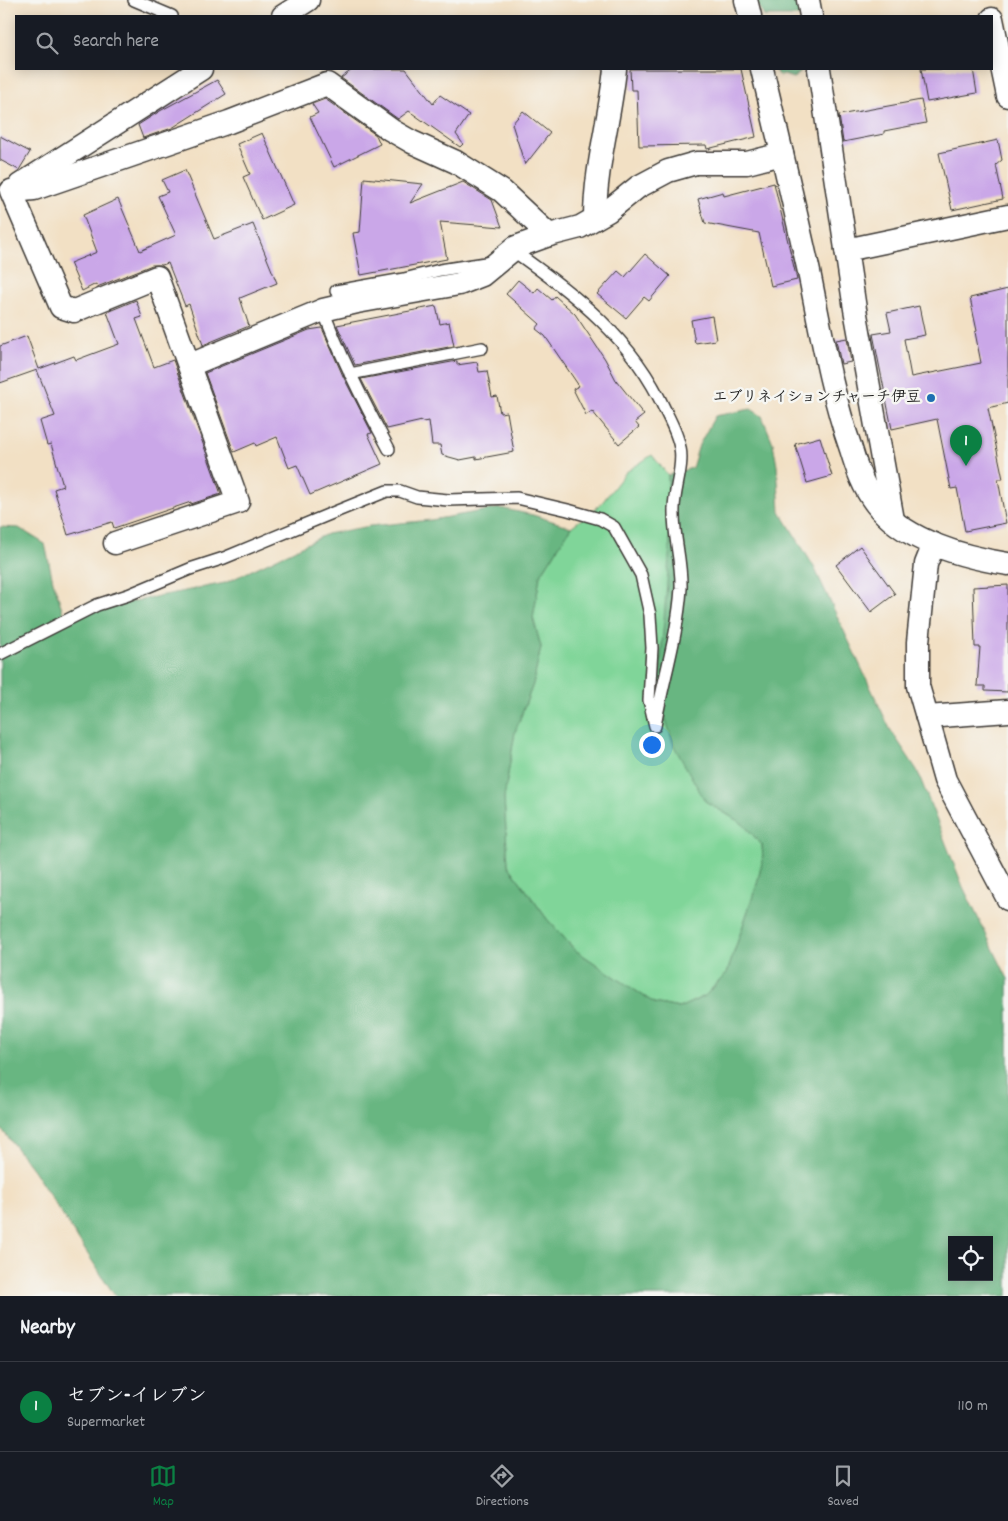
<!DOCTYPE html>
<meta charset="utf-8">
<style>
body{margin:0;font-family:Dekko,"Klee One",sans-serif;background:#20242c;color:#f1f3f6}
.controls{position:absolute;right:15px;bottom:15px;display:grid;overflow:hidden;border-radius:0px;box-shadow:0 2px 12px #0003}
.controls button{width:45px;height:45px;display:grid;place-items:center;padding:0;border:0;border-bottom:1px solid #363941;background:#171b24;color:#f1f3f6;font:25px sans-serif}
.you{position:absolute;left:651px;top:744px;width:18px;height:18px;margin:-12px;border:4px solid #fff;border-radius:50%;background:#1a73e8;box-shadow:0 0 0 8px #1a73e833}
.badge{display:grid;place-items:center;width:32px;height:32px;border-radius:50%;background:#0b8043;color:#fff;font-size:16px;font-weight:700}
.pin{position:absolute;translate:-50% -41px;filter:drop-shadow(0 1px 2px #0008)}
.pin::after{content:'';position:absolute;top:26px;width:18px;height:15px;background:inherit;clip-path:polygon(0 0,100% 0,50% 100%)}
.list{margin:0;padding:0;list-style:none}
h2{display:flex;justify-content:space-between;align-items:center;height:65px;margin:0;padding:0 20px;font-size:21px}
h2 small{font-size:16px;font-weight:400;color:#9ea1a6}
.list li{display:grid;grid-template-columns:32px 1fr auto;gap:15px;align-items:center;box-sizing:border-box;height:90px;padding:0 20px;border-top:1px solid #363941}
.list b{display:block;font-size:19px;white-space:nowrap}
.list p{margin:0;font-size:16px;white-space:nowrap;color:#9ea1a6}
.list em{font-size:16px;font-style:normal;color:#9ea1a6}
.icon{flex:none;width:28px;height:28px;fill:none;stroke:currentColor;stroke-width:2;stroke-linecap:round;stroke-linejoin:round}
.map{position:relative;flex:none;width:1008px;height:1296px;overflow:hidden}
.search{position:absolute;background:#171b24;box-shadow:0 2px 12px #0003;left:15px;right:15px;top:15px;height:55px;display:flex;align-items:center;gap:12px;box-sizing:border-box;padding:0 18px;border-radius:0px;color:#9ea1a6;font-size:19px}
.sheet{height:155px;background:#171b24}
nav{display:flex;justify-content:space-around;align-items:center;box-sizing:border-box;height:70px;border-top:1px solid #363941;background:#171b24;font-size:14px;color:#9ea1a6}
nav a{display:grid;justify-items:center;gap:2px}
nav .on{color:#0b8043}
.map>svg:first-child{display:block}
.green{fill:#80d599;stroke:#4e785a}
.forest{fill:#68b681;stroke:#42694e;fill-rule:evenodd}
.building{fill:#caa7e8}
.lines{fill:none;stroke-linecap:round;stroke-linejoin:round}
.service-casing{stroke:#3c3935;stroke-width:14}
.minor-casing{stroke:#3c3935;stroke-width:25}
.service{stroke:#fff;stroke-width:11}
.minor{stroke:#fff;stroke-width:22}
.poi-dot{fill:#1f6fb2;stroke:#f6f6f2;stroke-width:2}
.labels{text-anchor:middle;dominant-baseline:central;stroke-width:5;stroke-linejoin:round;paint-order:stroke}
.poi-label{font-size:15px;font-weight:bold;fill:#1c1c1c;stroke:#f6f6f2;text-anchor:end}
</style>
<div class="map">
<svg width="1008" height="1296" viewBox="0 0 1008 1296">
<rect width="100%" height="100%" fill="#f6f6f2"/>
<filter id="ink" filterUnits="userSpaceOnUse"><feTurbulence type="fractalNoise" baseFrequency=".02" numOctaves="2"/><feDisplacementMap in="SourceGraphic" scale="10" xChannelSelector="R" yChannelSelector="G"/><feConvolveMatrix kernelMatrix="1 2 1 2 8 2 1 2 1" color-interpolation-filters="sRGB"/></filter>
<filter id="wash" filterUnits="userSpaceOnUse"><feTurbulence type="fractalNoise" baseFrequency=".0096" numOctaves="4" result="noise"/><feDisplacementMap in="SourceGraphic" scale="20" xChannelSelector="R" yChannelSelector="G"/><feGaussianBlur stdDeviation="1.12" result="paint"/><feColorMatrix in="noise" values="0 0 0 0 0 0 0 0 0 0 0 0 0 0 0 0 0 1.4 0 .05"/><feComposite in="paint" operator="in"/></filter>
<g filter="url(#wash)">
<rect width="100%" height="100%" fill="#f2e0c4"/>
<path class="green" d="M652 455 668 475 670 545 705 801 743 824 762 845 763 859 757 884 727 973 705 996 679 1008 654 1003 575 950 547 919 508 865 504 798 515 732 533 684 541 647 533 618 540 576 571 527 601 504 626 472Z"/>
<g class="forest">
<path d="M755 0H800L802 16H764Z"/>
<path d="M774 69H802L800 73 793 78 784 75 779 76Z"/>
<path d="M751 409 762 416 773 443 777 466 780 511 814 567 890 729 917 770 963 887 1008 979V1296H115L33 1170 0 1127V527L19 528 45 544 53 581 64 615 225 583 327 534 370 526 431 520 500 508 533 515 571 527 540 576 533 618 541 647 533 684 515 732 504 798 508 865 547 919 575 950 654 1003 679 1008 705 996 727 973 757 884 763 859 762 845 743 824 705 801 674 746 658 694 670 545 668 475 692 468 699 445 715 416ZM952 1240H989V1277H952Z"/>
</g>
<g id="blocks">
<g class="building">
<path d="M353 69H406L433 104 440 95 469 115 456 134 463 144 460 147 409 111 398 119 341 78Z"/>
<path d="M630 69H741L756 137 707 149 706 145 639 146 637 90H631Z"/>
<path d="M921 69H973L977 93 927 102Z"/>
<path d="M217 80 226 94 172 128 143 138 138 125 160 111Z"/>
<path d="M325 99 376 135 380 144 334 167 310 117 318 113 312 104Z"/>
<path d="M921 100 926 123 884 131V134L843 142 839 115Z"/>
<path d="M523 111 550 133 525 165 512 124Z"/>
<path d="M262 133 294 205 262 220 243 177 250 174 237 144Z"/>
<path d="M0 136 30 152 19 170 0 160Z"/>
<path d="M998 140 1002 160 996 165 1003 199 952 210 939 153Z"/>
<path d="M185 170 214 239 253 224 277 283 240 298 249 326 203 345 189 304 185 306 168 263 162 265H152L97 287 96 284 82 291 70 263 97 252 83 215 118 199 140 251 176 235 158 196 168 192 162 180Z"/>
<path d="M364 178 423 184 410 203 463 182 492 200 502 227 440 222 447 259 361 275 353 233 360 232Z"/>
<path d="M774 183 797 280 771 286 759 233 705 223 698 199 723 192 724 196Z"/>
<path d="M645 254 670 276 649 301 644 297 626 318 597 294 618 271 625 277Z"/>
<path d="M518 280 534 293 538 288 552 300 555 296 575 314 605 359 616 380 644 415 635 422 639 427 619 444 592 411 586 415 573 389 579 386 545 336 536 329 540 324 506 294Z"/>
<path d="M1008 289V403L988 408 1003 479H998L1006 523 965 531 957 488 951 489 937 419 892 429 873 334 891 331 887 313 919 306 925 335 904 339 911 377 981 363 975 332 977 331 970 298Z"/>
<path d="M136 300 142 317 136 319 154 367 173 360 221 494 191 504V502L114 528 112 522 68 535 54 489 63 486 51 444 47 445 40 421 55 416 37 370 0 383V346L27 336 39 369 74 356 76 360 119 344 107 312Z"/>
<path d="M436 306 440 324 449 322 454 346 355 365 337 325Z"/>
<path d="M712 316 716 340 695 343 691 320Z"/>
<path d="M322 328 343 376 372 433 368 434 382 464 310 495 297 465 289 468 277 437 256 446 255 443 234 452 205 373 309 330Z"/>
<path d="M847 338 851 362 841 364 836 340Z"/>
<path d="M457 361V365L477 362 479 372 487 371 492 397 497 396 500 413 507 412 514 452 476 459V457L460 460 442 455 440 445H432L429 421 422 422V421L387 429 361 379Z"/>
<path d="M820 437 832 476 807 483 795 444Z"/>
<path d="M860 546 895 594 871 612 836 565Z"/>
<path d="M1008 585V692L985 691V686H977L980 647H975L973 587Z"/>
</g>
</g>
</g>
<g filter="url(#ink)">
<use href="#blocks" fill-opacity="0" stroke="#3c3935" stroke-width="1"/>
<g class="lines">
<g class="service-casing">
<g id="service">
<path d="M134 0 172 16"/>
<path d="M336 291 404 279 440 270 492 262"/>
<path d="M323 310C341 358 364 403 389 449"/>
<path d="M350 374 482 348"/>
<path d="M0 654 97 605 128 595 190 569 224 558 330 514 387 491H400L417 497 448 500 517 498 568 510 600 519 614 527 641 575 650 615 652 648 649 700 655 726C663 680 678 635 681 588 682 561 673 536 674 509 674 490 684 466 680 448 678 435 671 422 665 410 633 339 574 293 512 250"/>
</g>
</g>
<g class="minor-casing">
<g id="minor">
<path d="M746 0 750 16"/>
<path d="M808 0 811 16"/>
<path d="M283 16 308 0"/>
<path d="M992 19 1008 96"/>
<path d="M762 69C778 136 794 204 809 272 821 331 831 392 851 449 857 469 863 487 876 504 905 541 963 557 1008 564"/>
<path d="M819 69 855 309 893 520"/>
<path d="M20 185 201 69"/>
<path d="M595 218C595 168 610 119 615 69"/>
<path d="M846 250 1008 216"/>
<path d="M190 365 323 310 357 302 459 284 482 275 516 247 549 235 580 227 608 211 638 187 668 171 696 163H747L782 154"/>
<path d="M115 543 238 502 157 277 74 311 61 307 11 191 34 189 229 122 327 84 391 130 412 142 456 162 502 191 549 235"/>
<path d="M934 544 926 564 918 642V686L927 717 1008 711"/>
<path d="M927 717 945 780 1008 899"/>
</g>
</g>
<use href="#service" class="service"/>
<use href="#minor" class="minor"/>
</g>
</g>
<circle class="poi-dot" cx="931" cy="398" r="5"/>
<g class="labels">
<g class="poi-label">
<text x="921" y="398">エブリネイションチャーチ伊豆</text>
</g>
</g>
</svg>
<div class="controls">
<button><svg class="icon" aria-label="locate" viewBox="0 0 24 24"><circle cx="12" cy="12" r="6"/><path d="M12 2v4M12 18v4M2 12h4M18 12h4"/></svg></button>
</div>
<div class="you"></div>
<div class="pin badge" style="left:966px;top:466px">1</div>
<div class="search"><svg class="icon" aria-label="search" viewBox="0 0 24 24"><circle cx="10" cy="10" r="6"/><path d="M15 15l6 6"/></svg>Search here</div>
</div>
<section class="sheet">
<h2>Nearby<small></small></h2>
<ul class="list">
<li><span class="badge">1</span><div><b>セブン-イレブン</b><p>Supermarket</p></div><em>110 m</em></li>
</ul>
</section>
<nav>
<a class="on"><svg class="icon" aria-label="map" viewBox="0 0 24 24"><path d="M3 6l6-2 6 2 6-2v14l-6 2-6-2-6 2zM9 4v14M15 6v14"/></svg>Map</a>
<a><svg class="icon" aria-label="directions" viewBox="0 0 24 24"><path d="M12 3l9 9-9 9-9-9zM9 14v-3h6M13 9l2 2-2 2"/></svg>Directions</a>
<a><svg class="icon" aria-label="saved" viewBox="0 0 24 24"><path d="M7 4h10v16l-5-4-5 4z"/></svg>Saved</a>
</nav>
